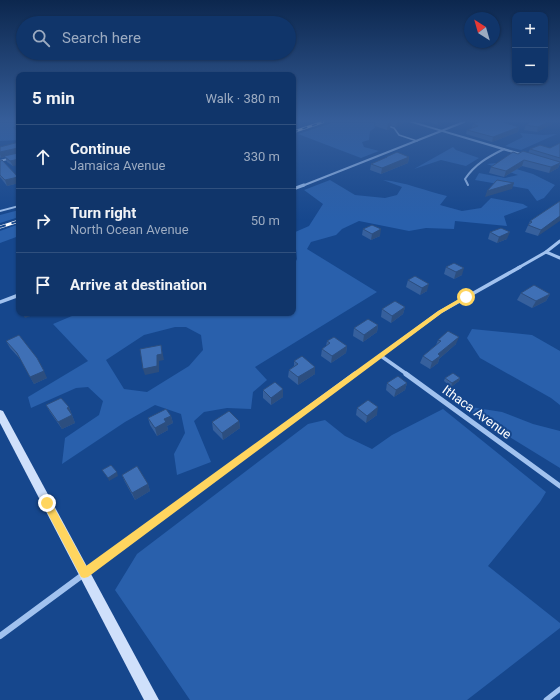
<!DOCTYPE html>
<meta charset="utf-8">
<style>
body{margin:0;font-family:Roboto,sans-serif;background:#1e4072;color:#f1f3f6}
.controls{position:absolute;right:12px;top:12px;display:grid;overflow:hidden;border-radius:8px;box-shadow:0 1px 3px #0004}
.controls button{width:36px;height:36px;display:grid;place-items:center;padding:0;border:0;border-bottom:1px solid #30507e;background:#10356a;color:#f1f3f6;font:20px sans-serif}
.compass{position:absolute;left:464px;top:12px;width:36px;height:36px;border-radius:50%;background:#10356a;box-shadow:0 1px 3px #0004;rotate:323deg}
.stop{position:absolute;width:12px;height:12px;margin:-9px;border:3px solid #ffd55f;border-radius:50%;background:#fff}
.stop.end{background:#ffd55f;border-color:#fff;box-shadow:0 1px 4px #0008}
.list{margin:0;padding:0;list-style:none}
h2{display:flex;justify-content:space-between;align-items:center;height:52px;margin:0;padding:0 16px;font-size:17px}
h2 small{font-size:13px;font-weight:400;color:#9cabc1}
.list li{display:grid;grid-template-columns:26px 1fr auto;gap:12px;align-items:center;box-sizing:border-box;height:64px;padding:0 16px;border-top:1px solid #30507e}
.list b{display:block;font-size:15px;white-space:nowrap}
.list p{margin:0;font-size:13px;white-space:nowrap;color:#9cabc1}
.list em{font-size:13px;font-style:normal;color:#9cabc1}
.icon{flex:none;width:22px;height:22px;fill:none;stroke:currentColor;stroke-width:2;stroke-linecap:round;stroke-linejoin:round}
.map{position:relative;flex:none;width:560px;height:700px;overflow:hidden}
.search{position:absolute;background:#10356a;box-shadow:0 1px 3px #0004;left:16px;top:16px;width:280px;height:44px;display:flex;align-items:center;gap:10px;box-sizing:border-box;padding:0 14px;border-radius:22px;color:#9cabc1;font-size:15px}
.panel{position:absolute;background:#10356a;box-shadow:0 1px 3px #0004;left:16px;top:72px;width:280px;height:244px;border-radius:8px}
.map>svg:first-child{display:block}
.green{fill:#2960ac;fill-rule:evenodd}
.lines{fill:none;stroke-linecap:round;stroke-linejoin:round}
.service-far1{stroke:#a1c2ef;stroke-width:1.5}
.service{stroke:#a1c2ef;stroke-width:5}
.minor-far4{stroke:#a1c2ef;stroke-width:2}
.minor-far3{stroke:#a1c2ef;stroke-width:3}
.minor-far2{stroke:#a1c2ef;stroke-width:3.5}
.minor-far1{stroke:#a1c2ef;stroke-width:5}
.minor{stroke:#a1c2ef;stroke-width:6}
.tertiary{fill:#a1c2ef;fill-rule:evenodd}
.secondary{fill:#cfe0fb;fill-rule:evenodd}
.rail-far1-casing{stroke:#fff;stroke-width:2.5}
.rail-casing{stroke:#fff;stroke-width:3}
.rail-far1{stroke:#16478d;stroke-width:1.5;stroke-dasharray:5;stroke-linecap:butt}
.rail{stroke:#16478d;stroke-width:2;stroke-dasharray:6;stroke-linecap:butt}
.wall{fill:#36609d}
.shaded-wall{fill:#2c4e7f}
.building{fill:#3f70b6;stroke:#2c4e7f}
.route{fill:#ffd55f}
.labels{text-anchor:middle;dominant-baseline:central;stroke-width:4;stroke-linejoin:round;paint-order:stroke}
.street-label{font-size:13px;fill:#fff;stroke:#16478d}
</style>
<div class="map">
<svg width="560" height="700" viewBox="0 0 560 700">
<rect width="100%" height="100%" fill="#16478d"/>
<g class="green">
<path d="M0 123H19V125L12 127 19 133V140L0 141Z"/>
<path d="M332 123H374L375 128 370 131 369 140 362 142 364 147 379 151 361 158 298 134Z"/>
<path d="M520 133 543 135 557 134 521 150 505 146 523 137Z"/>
<path d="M453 147 456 150 479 158 466 166 441 160 414 169Z"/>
<path d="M496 163 533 174 555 185 544 198 537 201 528 189 475 180 479 173 505 178 518 175 487 164Z"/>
<path d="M330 180 355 195 385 198 397 195 402 187 383 180C405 182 426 191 447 196L440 205 462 211 481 208 491 198 523 204 528 207 504 216 507 226 455 221 454 229 426 228 409 231 359 221 342 229 336 235 311 242 307 249 377 292 255 367 267 380 253 392 251 409 227 408 204 412 194 421 211 462 177 475 174 454 185 433 181 414 155 405 125 422 62 464 65 438 99 415 103 401 88 387 76 388 31 408 28 397 88 361 53 324 79 313H202L211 315 216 313H293V267L297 259 296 249 293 247V233L309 226 323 204 304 190ZM186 327 201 335 203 350 189 366 147 392 124 389 106 360 144 335 175 327Z"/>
<path d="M19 210V217L0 223V215Z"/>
<path d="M19 224V236L0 243V231Z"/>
<path d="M472 329 532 335 560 351V405L551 398 480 358 467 338Z"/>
<path d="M458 405 502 412 533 424 560 431V468Z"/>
<path d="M443 409 546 492 540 502 488 566 560 623V628L467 700H190L115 590 137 554 308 424 325 420 345 436 372 449 392 435Z"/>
</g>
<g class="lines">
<path class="service-far1" d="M388 126 394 128 399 135 417 141"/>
<path class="service" d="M546 700 560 689"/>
<g class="minor-far4">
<path d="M0 161 19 156"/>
<path d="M468 185 465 179C475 164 488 157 504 149"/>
<path d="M302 186 464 122"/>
</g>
<g class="minor-far3">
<path d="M293 189 304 185"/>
<path d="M546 252 560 258"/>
<path d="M518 268 546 252 560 241"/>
</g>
<g class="minor-far2">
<path d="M0 302 19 295"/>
<path d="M381 356 408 375"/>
<path d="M354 375 440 312 520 267"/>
</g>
<g class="minor-far1">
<path d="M406 374 560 486"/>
<path d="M163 516 355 374"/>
</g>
<path class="minor" d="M0 636 164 515"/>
<g class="tertiary">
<path d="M415 122 528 155 529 156 526 157 409 122Z"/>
<path d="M19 205V207L0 212V210Z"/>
</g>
<path class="secondary" d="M0 410 3 411 159 700H144L0 423Z"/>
<g class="rail-far1-casing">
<path id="rail-far1" d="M293 132 323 122"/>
</g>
<g class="rail-casing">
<path id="rail" d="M0 227 19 221"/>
</g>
<use href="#rail-far1" class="rail-far1"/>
<use href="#rail" class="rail"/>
</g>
<g class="wall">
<path d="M376 122H405L396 127 390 125V129L387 130 375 126Z"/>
<path d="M429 122H445L438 125Z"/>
<path d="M473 124 519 127 518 132 492 142 466 134 467 130 472 128Z"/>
<path d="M552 124 537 132 524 130 526 125Z"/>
<path d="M19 142 13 166 7 162 5 157 1 158 0 157V147Z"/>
<path d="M560 143V164L558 168 549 173 522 166 504 177 489 173 491 167 518 154 528 153 530 149 550 148Z"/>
<path d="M386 157H409L408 163 381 174 370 170 371 164 385 158Z"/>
<path d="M0 161 18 177 19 180V183L7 186 0 177Z"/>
<path d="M560 201 538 236 525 232 530 221Z"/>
<path d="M363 229 380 236 371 240 362 235Z"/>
<path d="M490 232 507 239 497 243 488 239Z"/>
<path d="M446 267 462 275 454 279 444 274Z"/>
<path d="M408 280 427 291 420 295 406 287Z"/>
<path d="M521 293 550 294 546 301 532 308 517 300Z"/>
<path d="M405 307 403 314 391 323 381 317 382 309Z"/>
<path d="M378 325 377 332 363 342 353 336 354 328Z"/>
<path d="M438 340 456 344 439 359 438 363 430 369 420 363 423 356 436 345Z"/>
<path d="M6 341 47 378 34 384 21 360 10 348Z"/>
<path d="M327 341 347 346 346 353 331 363 321 356 322 349 326 346Z"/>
<path d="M294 361 315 374 298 385 288 377 289 370 294 366Z"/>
<path d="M445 378H460L459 381 451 387 444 381Z"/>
<path d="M387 383H407L405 390 394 397 386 390Z"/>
<path d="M283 389V397L271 405 263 398V390Z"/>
<path d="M46 405 69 407 75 423 62 429 50 412Z"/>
<path d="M357 408 377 415 366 423 356 415Z"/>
<path d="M171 416 173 423 167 426 168 430 157 436 150 425 148 418Z"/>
<path d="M239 421 240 428 223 440 213 430 212 422Z"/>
<path d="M122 475 148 484 150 491 135 500 125 482Z"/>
</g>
<g class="shaded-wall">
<path d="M391 122 390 129 387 130 388 123Z"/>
<path d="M397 122H405L396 127Z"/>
<path d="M438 122H445L438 125Z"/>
<path d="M548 122H553L552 124 537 132 538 127Z"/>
<path d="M519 127 518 132 492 142 493 137Z"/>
<path d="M18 148 19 154 4 156 5 157 1 158 0 154V152Z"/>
<path d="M409 157 408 163 381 174 382 168Z"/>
<path d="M19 159V165L13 166 10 161Z"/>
<path d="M524 160 522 166 504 177 506 171Z"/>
<path d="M560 163 558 168 549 173 551 167Z"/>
<path d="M18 177 19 180V183L7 186 5 180Z"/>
<path d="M514 183 512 189 485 197 487 191Z"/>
<path d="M560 216V221L538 236 541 230Z"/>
<path d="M381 229 380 236 371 240 372 234Z"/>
<path d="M510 232 507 239 497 243 499 237Z"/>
<path d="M464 268 462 275 454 279 456 272Z"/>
<path d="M429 284 427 291 420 295 422 288Z"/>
<path d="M550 294 546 301 532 308 536 301Z"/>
<path d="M405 307 403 314 391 323 392 316Z"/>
<path d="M22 313H32L33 315 25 318Z"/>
<path d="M378 325 377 332 363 342 364 335Z"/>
<path d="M459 337 456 344 439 359 438 363 430 369 432 362 438 354Z"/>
<path d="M161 345 164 360 159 361V372L145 375 143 369 157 355Z"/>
<path d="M347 346 346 353 331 363 332 356Z"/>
<path d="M315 367V374L298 385V377Z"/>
<path d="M44 371 47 378 34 384 30 377Z"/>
<path d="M460 378 459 381 451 387 452 383Z"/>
<path d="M407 383 405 390 394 397 396 390Z"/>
<path d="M283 389V397L271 405V398Z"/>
<path d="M69 407 72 415H71L67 408Z"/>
<path d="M378 407 377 415 366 423 367 416Z"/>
<path d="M72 415 75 423 62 429 58 422Z"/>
<path d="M171 416 173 423 167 426 168 430 157 436 155 428 164 419Z"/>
<path d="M239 421 240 428 223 440 222 433Z"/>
<path d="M117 472 118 476 109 481 108 478Z"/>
<path d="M148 484 150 491 135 500 132 493Z"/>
</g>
<g class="building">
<path d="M477 122H503L519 127 493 137 467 130 478 126 473 124Z"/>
<path d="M530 122H548L538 127 526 125Z"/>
<path d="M19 142V159L10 161 4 156 18 153V148L0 152V147Z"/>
<path d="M560 143V158L530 149 540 145 550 148Z"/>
<path d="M523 151 560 162V163L551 167 524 160 506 171 491 167 513 152 518 154Z"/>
<path d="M397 152 409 157 382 168 371 164 387 157H386Z"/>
<path d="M2 160 18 177 5 180 0 175V161Z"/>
<path d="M497 180 514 183 487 191Z"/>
<path d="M560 201V216L541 230 528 225 532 222 530 221Z"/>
<path d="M372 225 381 229 372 234 363 229Z"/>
<path d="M501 228 510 232 499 237 490 232Z"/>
<path d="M19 255V260L16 256Z"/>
<path d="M454 263 464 268 456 272 446 267Z"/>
<path d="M415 276 429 284 422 288 408 280Z"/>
<path d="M534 285 550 294 536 301 521 293Z"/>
<path d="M395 301 405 307 392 316 382 309Z"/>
<path d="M19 303V308L16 304Z"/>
<path d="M368 319 378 325 364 335 354 328Z"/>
<path d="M448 331 459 337 438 354 440 356 432 362 423 356 441 341 438 340Z"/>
<path d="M19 335 37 358 44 371 30 377 17 353 6 341Z"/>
<path d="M334 337 347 346 332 356 322 349 330 343 327 341Z"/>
<path d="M161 345 162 354 157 355V366L143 369 140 349Z"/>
<path d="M302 356 315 367 298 377 289 370 298 364 294 361Z"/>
<path d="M453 373 460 378 452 383 445 378Z"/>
<path d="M398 376 407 383 396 390 387 383Z"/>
<path d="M275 382 283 389 271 398 263 390Z"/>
<path d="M61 398 69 407 67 408 72 415 58 422 46 405Z"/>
<path d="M368 400 378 407 367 416 357 408Z"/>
<path d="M166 409 171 416 164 419 166 422 155 428 148 418Z"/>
<path d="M229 411 239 421 222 433 212 422Z"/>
<path d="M111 465 117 472 108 478 102 470Z"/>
<path d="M137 466 148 484 132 493 122 475Z"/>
</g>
<linearGradient id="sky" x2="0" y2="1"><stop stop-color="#0c274e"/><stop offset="0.55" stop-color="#365e9a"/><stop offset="1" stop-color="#365e9a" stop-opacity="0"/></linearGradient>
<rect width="560" height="220" fill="url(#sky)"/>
<path class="route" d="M464 296 469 297 442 313 88 577 84 578 81 577 44 506V500H50L86 566 438 311Z"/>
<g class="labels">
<g class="street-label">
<text transform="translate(477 412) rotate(36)">Ithaca Avenue</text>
</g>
</g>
</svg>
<div class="controls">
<button>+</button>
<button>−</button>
</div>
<svg class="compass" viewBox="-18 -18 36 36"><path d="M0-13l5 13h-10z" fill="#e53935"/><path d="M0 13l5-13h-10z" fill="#9cabc1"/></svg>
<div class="stop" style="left:466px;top:297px"></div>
<div class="stop end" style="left:47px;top:503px"></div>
<div class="search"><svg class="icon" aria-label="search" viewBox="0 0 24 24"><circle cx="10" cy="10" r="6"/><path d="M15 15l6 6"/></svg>Search here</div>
<section class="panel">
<h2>5 min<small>Walk · 380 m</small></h2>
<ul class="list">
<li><svg class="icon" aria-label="ahead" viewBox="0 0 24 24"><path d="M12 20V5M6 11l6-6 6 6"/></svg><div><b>Continue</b><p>Jamaica Avenue</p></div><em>330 m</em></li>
<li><svg class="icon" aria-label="right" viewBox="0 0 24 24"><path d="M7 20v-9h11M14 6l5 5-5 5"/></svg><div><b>Turn right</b><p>North Ocean Avenue</p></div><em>50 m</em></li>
<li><svg class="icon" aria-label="arrive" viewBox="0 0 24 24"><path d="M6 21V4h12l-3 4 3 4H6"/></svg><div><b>Arrive at destination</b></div></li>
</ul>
</section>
</div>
